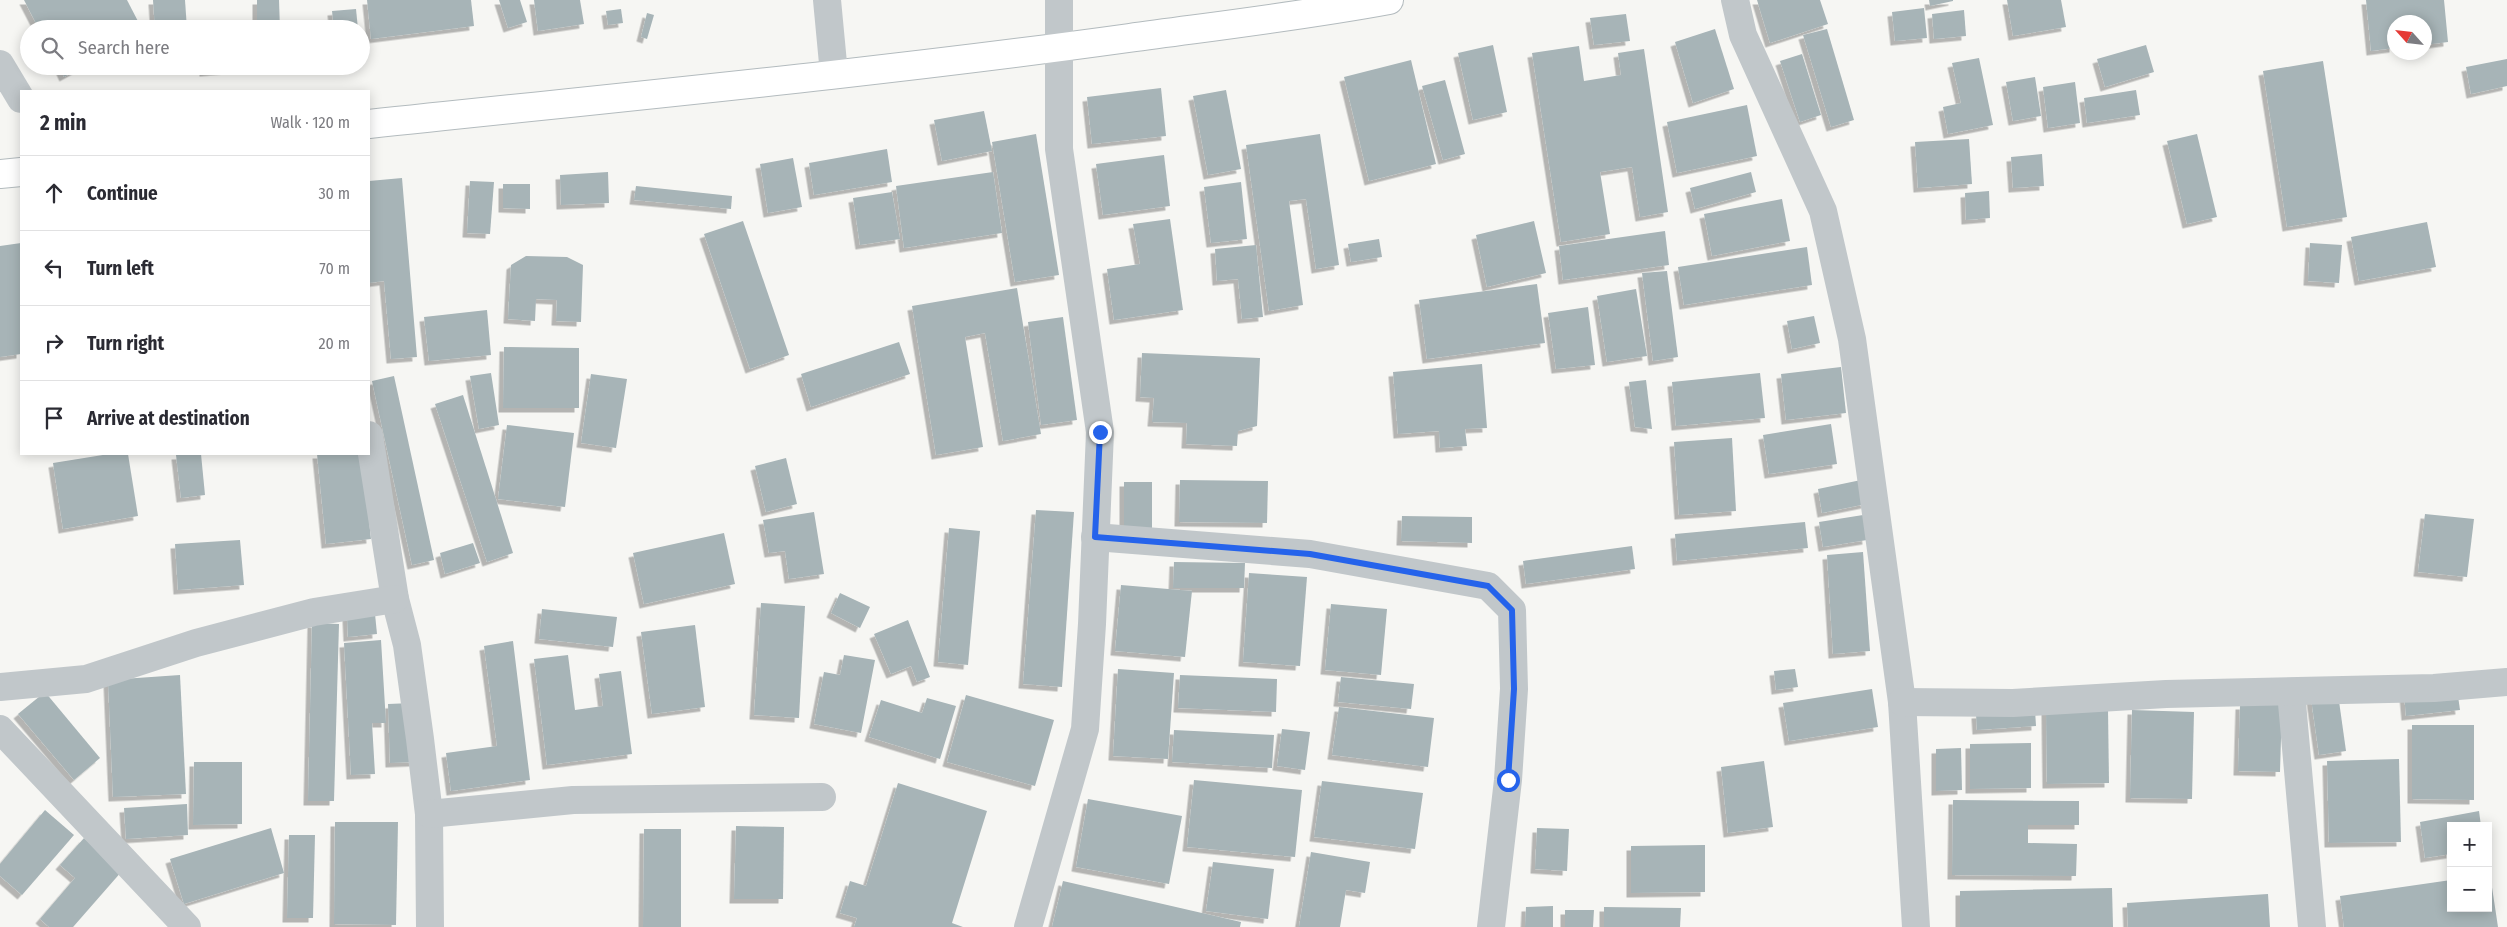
<!DOCTYPE html>
<meta charset="utf-8">
<style>
body{margin:0;font-family:"Fira Sans Condensed",sans-serif;background:#f7f7f7;color:#2b2b33}
.controls{position:absolute;right:15px;bottom:15px;display:grid;overflow:hidden;border-radius:0px;box-shadow:0 2px 12px #0003}
.controls button{width:45px;height:45px;display:grid;place-items:center;padding:0;border:0;border-bottom:1px solid #e1e1e2;background:#fff;color:#2b2b33;font:25px sans-serif}
.compass{position:absolute;left:2387px;top:15px;width:45px;height:45px;border-radius:50%;background:#fff;box-shadow:0 2px 12px #0003;rotate:297deg}
.stop{position:absolute;width:15px;height:15px;margin:-11px;border:4px solid #2563eb;border-radius:50%;background:#fff}
.stop.end{background:#2563eb;border-color:#fff;box-shadow:0 1px 5px #0008}
.list{margin:0;padding:0;list-style:none}
h2{display:flex;justify-content:space-between;align-items:center;height:65px;margin:0;padding:0 20px;font-size:21px}
h2 small{font-size:16px;font-weight:400;color:#7c7c81}
.list li{display:grid;grid-template-columns:32px 1fr auto;gap:15px;align-items:center;box-sizing:border-box;height:75px;padding:0 20px;border-top:1px solid #e1e1e2}
.list b{display:block;font-size:19px;white-space:nowrap}
.list em{font-size:16px;font-style:normal;color:#7c7c81}
.icon{flex:none;width:28px;height:28px;fill:none;stroke:currentColor;stroke-width:2;stroke-linecap:round;stroke-linejoin:round}
.map{position:relative;flex:none;width:2507px;height:927px;overflow:hidden}
.search{position:absolute;background:#fff;box-shadow:0 2px 12px #0003;left:20px;top:20px;width:350px;height:55px;display:flex;align-items:center;gap:12px;box-sizing:border-box;padding:0 18px;border-radius:28px;color:#7c7c81;font-size:19px}
.panel{position:absolute;background:#fff;box-shadow:0 2px 12px #0003;left:20px;top:90px;width:350px;height:365px;border-radius:0px}
.map>svg:first-child{display:block}
.building{fill:#a7b4b7;filter:url(#shadow)}
.lines{fill:none;stroke-linecap:round;stroke-linejoin:round}
.secondary-casing{stroke:#b3bbbe;stroke-width:30}
.minor{stroke:#c1c7ca;stroke-width:28}
.secondary{stroke:#fff;stroke-width:28}
.route{stroke:#2563eb;stroke-width:6}
</style>
<div class="map">
<svg width="2507" height="927" viewBox="0 0 2507 927">
<defs>
<filter id="shadow"><feDropShadow dx="-4.5" dy="4.5" stdDeviation="0" flood-color="#0004"/></filter>
</defs>
<rect width="100%" height="100%" fill="#f6f6f3"/>
<g class="building">
<path d="M24 0H127L142 29H39Z"/>
<path d="M153 0H185L187 29H155Z"/>
<path d="M257 0H279L280 29H257Z"/>
<path d="M367 0H471L474 26 371 39Z"/>
<path d="M499 0H520L527 22 508 28Z"/>
<path d="M534 0H580L584 24 538 31Z"/>
<path d="M1757 0H1820L1828 24 1770 43Z"/>
<path d="M1929 0H1953V1L1930 6Z"/>
<path d="M2007 0H2061L2066 27 2013 36Z"/>
<path d="M2366 0H2444L2448 42 2424 45V22H2394V48L2371 51Z"/>
<path d="M1924 8 1927 38 1895 41 1892 12Z"/>
<path d="M356 9 358 29H334L332 11Z"/>
<path d="M621 9 623 23 608 25 606 11Z"/>
<path d="M1964 10 1966 36 1934 39 1932 14Z"/>
<path d="M647 13 654 15 647 39 641 37Z"/>
<path d="M1626 14 1630 41 1594 45 1590 18Z"/>
<path d="M1715 29 1734 89 1693 103 1675 42Z"/>
<path d="M1827 29 1854 120 1831 127 1803 35Z"/>
<path d="M1493 45 1507 112 1473 120 1458 53Z"/>
<path d="M2146 45 2154 72 2105 87 2097 59Z"/>
<path d="M1579 46 1584 81 1621 75 1618 53 1644 49 1668 212 1640 217 1632 167 1600 172 1610 234 1561 242 1532 53Z"/>
<path d="M1802 54 1821 115 1800 122 1780 61Z"/>
<path d="M1979 58 1993 125 1948 134 1943 107 1961 103 1952 63Z"/>
<path d="M2507 59V86L2471 94 2466 67Z"/>
<path d="M1411 60 1436 164 1369 181 1344 77Z"/>
<path d="M2323 61 2347 217 2287 227 2263 71Z"/>
<path d="M59 66H84L64 77Z"/>
<path d="M204 66H247V68L204 72Z"/>
<path d="M2035 77 2041 116 2013 121 2006 82Z"/>
<path d="M1445 80 1465 154 1443 160 1422 86Z"/>
<path d="M2075 82 2080 123 2048 128 2043 87Z"/>
<path d="M1161 88 1166 136 1092 144 1087 97Z"/>
<path d="M1226 90 1241 169 1208 175 1193 96Z"/>
<path d="M2136 90 2140 115 2087 123 2084 98Z"/>
<path d="M1747 105 1757 156 1677 173 1667 122Z"/>
<path d="M984 111 992 151 942 161 934 120Z"/>
<path d="M1036 134 1059 275 1015 282 992 142Z"/>
<path d="M1320 134 1339 265 1316 269 1306 199 1289 201 1303 305 1269 311 1246 145Z"/>
<path d="M2197 134 2217 217 2187 224 2167 141Z"/>
<path d="M1969 139 1972 184 1918 188 1915 142Z"/>
<path d="M887 149 892 182 814 195 809 163Z"/>
<path d="M2042 154 2044 186 2013 188 2011 157Z"/>
<path d="M1164 155 1170 206 1103 215 1096 164Z"/>
<path d="M793 158 802 207 768 213 760 164Z"/>
<path d="M608 172 609 203 561 205 560 175Z"/>
<path d="M993 172 1002 233 904 248 896 186Z"/>
<path d="M1751 172 1756 192 1695 209 1690 188Z"/>
<path d="M402 178 417 357 391 359 384 281 369 283V181Z"/>
<path d="M470 181 494 182 490 234 467 233Z"/>
<path d="M1241 182 1247 239 1211 243 1204 187Z"/>
<path d="M503 184H530V209L503 208Z"/>
<path d="M636 186 732 196 731 209 634 200Z"/>
<path d="M1989 191 1990 218 1966 220 1965 193Z"/>
<path d="M892 192 900 239 860 245 853 198Z"/>
<path d="M1782 199 1790 241 1712 256 1704 214Z"/>
<path d="M1170 219 1183 310 1114 320 1107 269 1140 264 1133 224Z"/>
<path d="M743 221 789 355 750 369 704 234Z"/>
<path d="M1534 221 1546 273 1487 287 1476 235Z"/>
<path d="M2427 222 2436 267 2359 281 2351 237Z"/>
<path d="M1665 231 1669 265 1563 280 1559 246Z"/>
<path d="M1379 239 1382 257 1351 262 1348 244Z"/>
<path d="M21 243V354L0 357V246Z"/>
<path d="M2310 243 2342 245 2339 283 2308 281Z"/>
<path d="M1256 245 1263 317 1242 319 1238 279 1217 281 1215 249Z"/>
<path d="M1807 247 1812 285 1684 305 1678 267Z"/>
<path d="M526 256 567 257 583 265 581 322 556 321 557 300 536 299 535 321 508 319 511 265Z"/>
<path d="M1667 271 1678 357 1653 361 1642 273Z"/>
<path d="M1537 284 1545 343 1427 359 1419 300Z"/>
<path d="M1017 288 1041 434 1003 441 985 333 965 337 983 447 936 455 912 306Z"/>
<path d="M1636 289 1647 356 1607 362 1597 296Z"/>
<path d="M1588 307 1595 365 1556 369 1548 313Z"/>
<path d="M487 310 491 355 429 361 424 317Z"/>
<path d="M1814 316 1820 343 1792 349 1787 321Z"/>
<path d="M1063 317 1077 420 1041 425 1028 322Z"/>
<path d="M899 342 910 374 811 407 801 374Z"/>
<path d="M504 347 579 348V408H503Z"/>
<path d="M1142 353 1260 358 1257 426 1238 431 1237 446 1186 444 1187 423 1152 422 1154 398 1140 397Z"/>
<path d="M1482 364 1487 428 1465 429 1467 446 1440 448 1439 431 1398 434 1393 372Z"/>
<path d="M1841 367 1846 413 1786 420 1781 374Z"/>
<path d="M491 373 499 425 479 429 470 376Z"/>
<path d="M1760 373 1765 418 1676 426 1672 382Z"/>
<path d="M591 374 627 379 616 448 581 443Z"/>
<path d="M394 376 434 560 412 565 372 381Z"/>
<path d="M1646 380 1652 429 1635 427 1629 382Z"/>
<path d="M463 395 513 553 487 562 435 404Z"/>
<path d="M1831 424 1837 464 1769 474 1763 435Z"/>
<path d="M507 425 574 433 565 507 498 499Z"/>
<path d="M1732 438 1736 511 1679 515 1674 442Z"/>
<path d="M109 454H128L138 516 63 529 53 463Z"/>
<path d="M201 454 205 495 181 498 176 455Z"/>
<path d="M317 454H362L371 539 326 544Z"/>
<path d="M786 458 797 504 766 512 755 466Z"/>
<path d="M1180 480 1268 481 1267 523 1179 522Z"/>
<path d="M1861 480 1866 504 1822 513 1818 489Z"/>
<rect x="1124" y="482" width="28" height="47"/>
<path d="M1036 510 1074 512 1062 687 1023 684Z"/>
<path d="M814 512 824 574 789 579 785 551 769 553 763 520Z"/>
<path d="M2425 514 2474 519 2467 577 2418 572Z"/>
<path d="M1863 515 1867 540 1823 547 1819 522Z"/>
<path d="M1402 516 1472 517V543L1401 541Z"/>
<path d="M1805 522 1808 548 1677 561 1675 534Z"/>
<path d="M949 528 980 531 968 665 938 662Z"/>
<path d="M724 533 735 584 644 604 633 553Z"/>
<path d="M240 540 244 585 178 590 175 544Z"/>
<path d="M473 543 480 563 445 574 440 553Z"/>
<path d="M1632 546 1635 569 1526 584 1523 561Z"/>
<path d="M1863 552 1870 651 1833 654 1827 555Z"/>
<path d="M1174 562 1245 563 1244 588H1173Z"/>
<path d="M1249 573 1307 577 1300 666 1243 662Z"/>
<path d="M1121 585 1192 591 1185 657 1115 651Z"/>
<path d="M840 593 870 607 860 628 831 613Z"/>
<path d="M761 603 805 606 799 718 754 715Z"/>
<path d="M1331 604 1387 609 1381 675 1325 670Z"/>
<path d="M542 609 617 617 613 647 539 639Z"/>
<path d="M375 614 377 634 348 637 347 616Z"/>
<path d="M908 620 930 677 917 682 911 666 891 674 874 634Z"/>
<path d="M312 623 339 624 334 801H308Z"/>
<path d="M695 625 705 707 652 714 641 632Z"/>
<path d="M381 640 386 723H372L375 774 351 775 344 643Z"/>
<path d="M513 641 530 780 451 791 446 753 497 746 484 646Z"/>
<path d="M568 655 575 710 603 706 599 674 621 671 632 754 547 765 534 659Z"/>
<path d="M844 655 875 660 861 733 814 724 824 672 840 675Z"/>
<path d="M1118 669 1174 673 1168 759 1113 756Z"/>
<path d="M1795 669 1798 687 1776 690 1774 671Z"/>
<path d="M180 675 186 794 113 797 108 680Z"/>
<path d="M1180 675 1277 679 1276 712 1178 708Z"/>
<path d="M1341 677 1414 684 1411 709 1338 702Z"/>
<path d="M1872 689 1878 727 1789 741 1783 703Z"/>
<path d="M2457 689 2460 710 2406 716 2404 694Z"/>
<path d="M45 692 100 758 74 780 18 714Z"/>
<path d="M2338 694 2346 751 2319 755 2311 698Z"/>
<path d="M966 695 1054 720 1035 786 947 762Z"/>
<path d="M927 698 956 706 940 759 869 737 881 700 922 713Z"/>
<path d="M412 703 414 762 390 763 388 704Z"/>
<path d="M2240 705H2282L2280 772 2238 771Z"/>
<path d="M1339 707 1434 718 1428 767 1332 755Z"/>
<path d="M2108 708 2109 783 2047 784 2046 709Z"/>
<path d="M2035 710 2036 726 1977 730 1976 714Z"/>
<path d="M2132 710 2194 712 2192 799 2130 798Z"/>
<path d="M2412 725H2474V800L2412 799Z"/>
<path d="M1282 729 1310 732 1305 770 1277 766Z"/>
<path d="M1174 730 1274 735 1272 768 1172 762Z"/>
<path d="M2031 743V788L1970 789V744Z"/>
<path d="M1961 748 1962 790 1936 791V749Z"/>
<path d="M2399 759 2401 842 2329 843 2327 761Z"/>
<path d="M1764 761 1773 827 1728 833 1721 767Z"/>
<path d="M194 762H242V824L193 825Z"/>
<path d="M1194 780 1302 790 1295 857 1187 847Z"/>
<path d="M1322 781 1423 793 1415 849 1314 837Z"/>
<path d="M898 783 987 811 952 923 963 927H854L857 918 840 913 850 881 866 886Z"/>
<path d="M1088 799 1182 816 1169 884 1076 867Z"/>
<path d="M1953 800 2079 801V825H2028V843L2077 844 2076 876 1952 875Z"/>
<path d="M187 804 188 835 126 839 124 808Z"/>
<path d="M45 810 74 835 22 895 0 876V864Z"/>
<path d="M2479 811 2481 826H2451V854L2425 858 2420 822Z"/>
<path d="M335 822H398L396 925 334 924Z"/>
<path d="M736 826 784 827 783 899H734Z"/>
<path d="M271 828 284 873 184 904 170 859Z"/>
<path d="M1537 828 1569 829 1567 871 1535 869Z"/>
<path d="M644 829H681V927H643Z"/>
<path d="M289 835H315L313 918H287Z"/>
<path d="M84 838 122 871 73 927H49L40 919 75 878 60 865Z"/>
<path d="M1705 845V892L1631 893V846Z"/>
<path d="M1311 852 1370 862 1365 893 1346 890 1340 927H1299Z"/>
<path d="M1213 862 1274 869 1268 919 1206 911Z"/>
<path d="M2490 874 2498 927H2344L2340 896 2451 880V908H2488V875Z"/>
<path d="M1063 881 1241 922 1240 927H1052Z"/>
<path d="M2112 888 2113 927H1960V891Z"/>
<path d="M2268 894 2270 927H2128L2127 903Z"/>
<path d="M1553 906V927H1525L1526 907Z"/>
<path d="M1604 907 1681 908 1680 927H1604Z"/>
<path d="M1565 910H1594L1593 927H1565Z"/>
</g>
<g class="lines">
<g class="secondary-casing">
<g id="secondary">
<path d="M369 124C622 97 876 73 1129 38 1216 26 1303 16 1389 0"/>
<path d="M0 174 21 172"/>
</g>
</g>
<g class="minor">
<path d="M827 0 834 74"/>
<path d="M1735 0 1743 35 1823 211 1852 339 1902 702 1916 927"/>
<path d="M0 64 21 99"/>
<path d="M369 435 395 599 407 645 420 739 429 814 430 927"/>
<path d="M1095 537 1310 554 1488 586 1512 610 1514 689 1508 780 1491 927"/>
<path d="M0 687 86 679 196 643 314 612 395 599"/>
<path d="M2291 692 2312 927"/>
<path d="M1902 702 2013 703 2166 694 2434 688 2507 682"/>
<path d="M0 729 187 927"/>
<path d="M429 814 573 800 822 797"/>
<path d="M1028 927 1085 729 1092 624 1100 432 1059 149V0"/>
</g>
<use href="#secondary" class="secondary"/>
</g>
<g class="lines">
<path class="route" d="M1100 432 1095 537 1310 554 1488 586 1512 610 1514 689 1508 780"/>
</g>
</svg>
<div class="controls">
<button>+</button>
<button>−</button>
</div>
<svg class="compass" viewBox="-18 -18 36 36"><path d="M0-13l5 13h-10z" fill="#e53935"/><path d="M0 13l5-13h-10z" fill="#7c7c81"/></svg>
<div class="stop" style="left:1508px;top:780px"></div>
<div class="stop end" style="left:1100px;top:432px"></div>
<div class="search"><svg class="icon" aria-label="search" viewBox="0 0 24 24"><circle cx="10" cy="10" r="6"/><path d="M15 15l6 6"/></svg>Search here</div>
<section class="panel">
<h2>2 min<small>Walk · 120 m</small></h2>
<ul class="list">
<li><svg class="icon" aria-label="ahead" viewBox="0 0 24 24"><path d="M12 20V5M6 11l6-6 6 6"/></svg><div><b>Continue</b></div><em>30 m</em></li>
<li><svg class="icon" aria-label="left" viewBox="0 0 24 24"><path d="M17 20v-9H6M10 6l-5 5 5 5"/></svg><div><b>Turn left</b></div><em>70 m</em></li>
<li><svg class="icon" aria-label="right" viewBox="0 0 24 24"><path d="M7 20v-9h11M14 6l5 5-5 5"/></svg><div><b>Turn right</b></div><em>20 m</em></li>
<li><svg class="icon" aria-label="arrive" viewBox="0 0 24 24"><path d="M6 21V4h12l-3 4 3 4H6"/></svg><div><b>Arrive at destination</b></div></li>
</ul>
</section>
</div>
